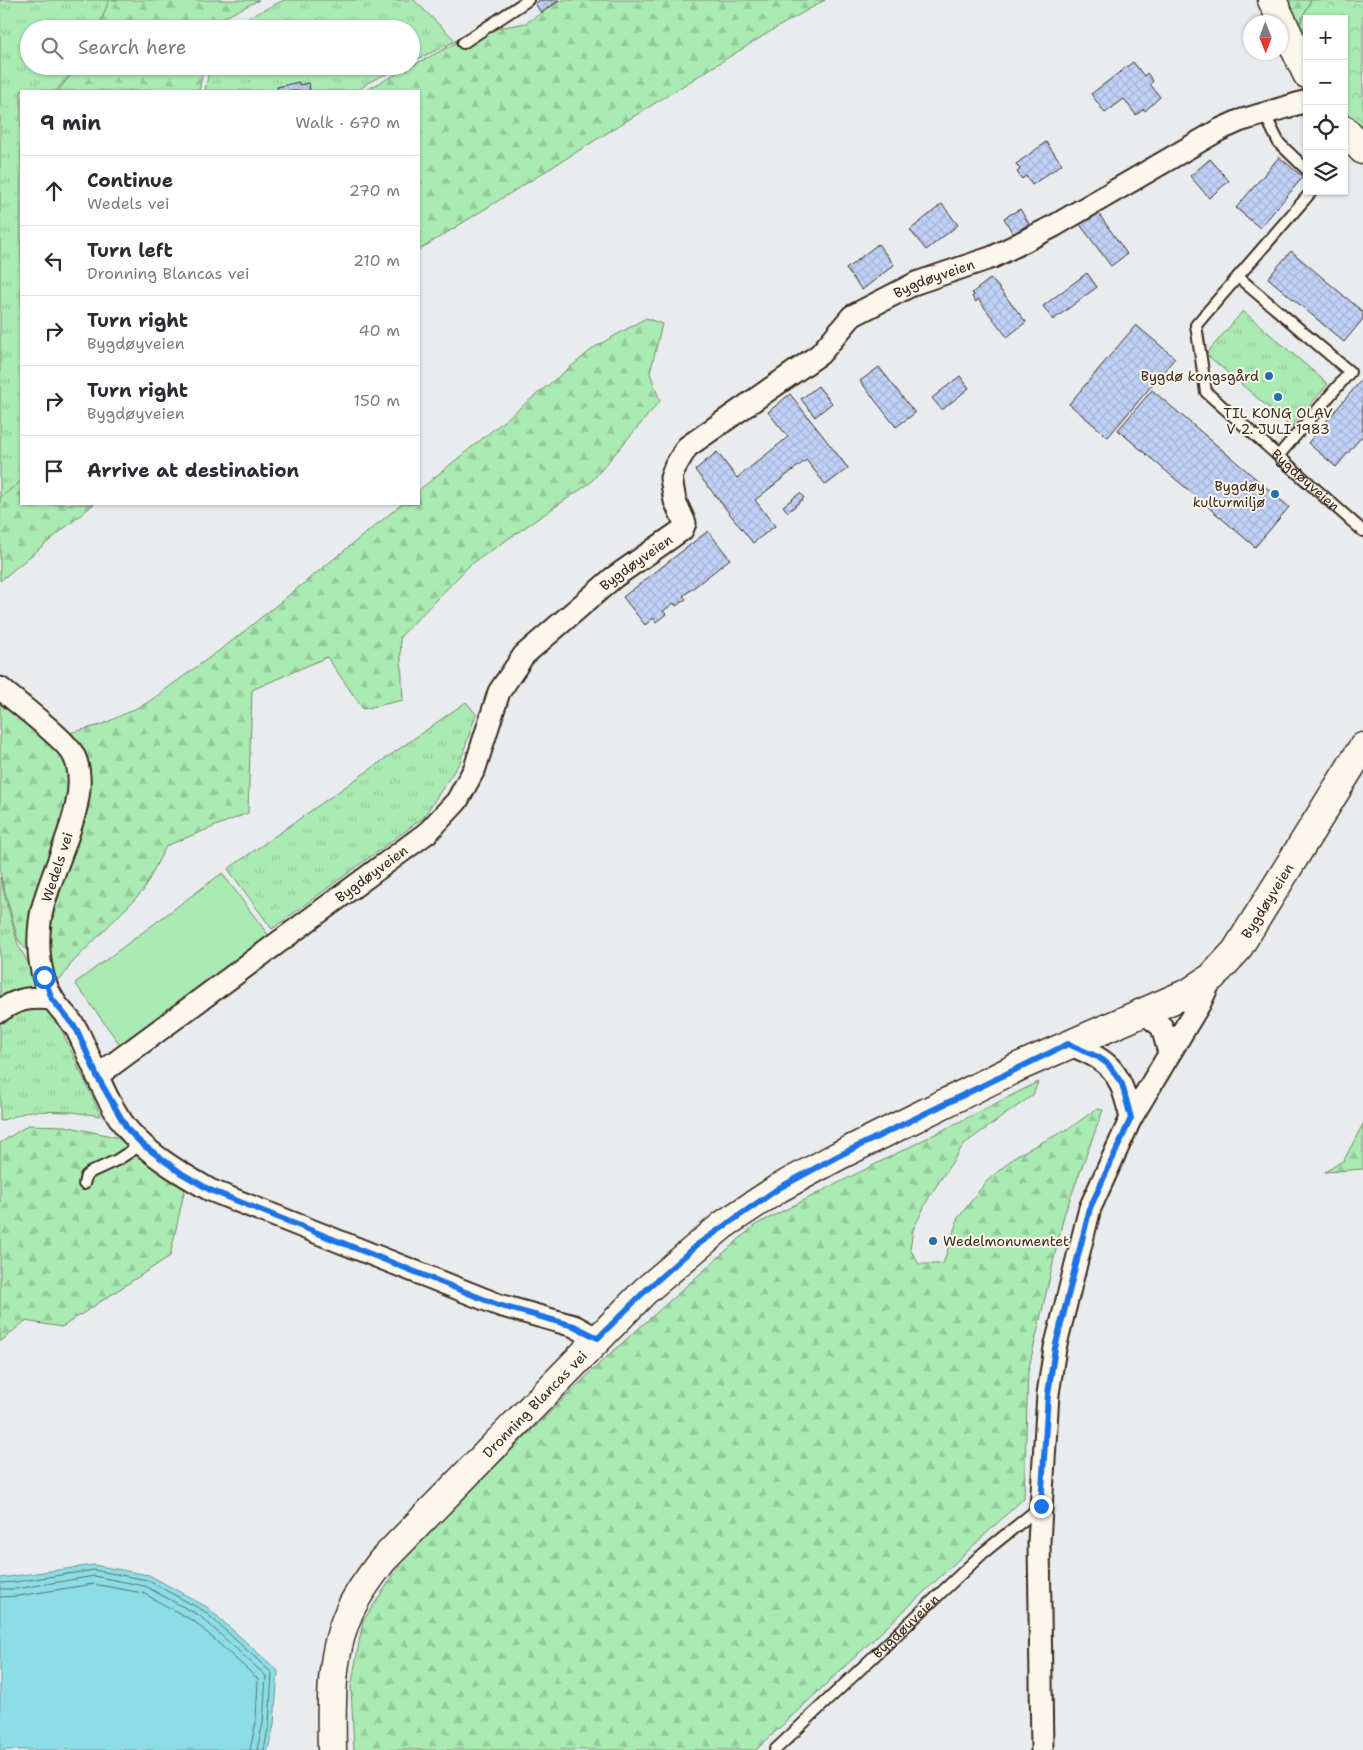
<!DOCTYPE html>
<meta charset="utf-8">
<style>
body{margin:0;font-family:"Shantell Sans",sans-serif;background:#f2f2f3;color:#2b2b33}
.controls{position:absolute;right:15px;top:15px;display:grid;overflow:hidden;border-radius:0px;box-shadow:0 1px 4px #0004}
.controls button{width:45px;height:45px;display:grid;place-items:center;padding:0;border:0;border-bottom:1px solid #e1e1e2;background:#fff;color:#2b2b33;font:25px sans-serif}
.compass{position:absolute;left:1243px;top:15px;width:45px;height:45px;border-radius:50%;background:#fff;box-shadow:0 1px 4px #0004;rotate:179deg}
.stop{position:absolute;width:15px;height:15px;margin:-11px;border:4px solid #1a73e8;border-radius:50%;background:#fff}
.stop.end{background:#1a73e8;border-color:#fff;box-shadow:0 1px 5px #0008}
.list{margin:0;padding:0;list-style:none}
h2{display:flex;justify-content:space-between;align-items:center;height:65px;margin:0;padding:0 20px;font-size:21px}
h2 small{font-size:16px;font-weight:400;color:#7c7c81}
.list li{display:grid;grid-template-columns:32px 1fr auto;gap:15px;align-items:center;box-sizing:border-box;height:70px;padding:0 20px;border-top:1px solid #e1e1e2}
.list b{display:block;font-size:19px;white-space:nowrap}
.list p{margin:0;font-size:16px;white-space:nowrap;color:#7c7c81}
.list em{font-size:16px;font-style:normal;color:#7c7c81}
.icon{flex:none;width:28px;height:28px;fill:none;stroke:currentColor;stroke-width:2;stroke-linecap:round;stroke-linejoin:round}
.map{position:relative;flex:none;width:1363px;height:1750px;overflow:hidden}
.search{position:absolute;background:#fff;box-shadow:0 1px 4px #0004;left:20px;top:20px;width:400px;height:55px;display:flex;align-items:center;gap:12px;box-sizing:border-box;padding:0 18px;border-radius:28px;color:#7c7c81;font-size:19px}
.panel{position:absolute;background:#fff;box-shadow:0 1px 4px #0004;left:20px;top:90px;width:400px;height:415px;border-radius:0px}
.map>svg:first-child{display:block}
.grass{fill:url(#grass-tufts);stroke:#728a68}
.forest{fill:url(#forest-firs);stroke:#728a68}
.park{fill:url(#park-crowns);stroke:#728a68}
.pitch{fill:#aaeab3;stroke:#728a68}
.water{fill:#8cdde6;stroke:#6c9596}
.lines{fill:none;stroke-linecap:round;stroke-linejoin:round}
.shore{stroke:#5b726e;stroke-width:1}
.building{fill:url(#building-cross-hatch);stroke:#3b2a1e}
.lane-casing{stroke:#3b2a1e;stroke-width:14}
.street-casing{stroke:#3b2a1e;stroke-width:25}
.secondary-casing{stroke:#3b2a1e;stroke-width:31}
.lane{stroke:#fbf7ec;stroke-width:10}
.street{stroke:#fbf7ec;stroke-width:21}
.secondary{stroke:#fbf7ec;stroke-width:28}
.route{stroke:#1a73e8;stroke-width:6}
.poi-dot{fill:#1f6fb2;stroke:#fbf7ec;stroke-width:2}
.labels{text-anchor:middle;dominant-baseline:central;stroke-width:4;stroke-linejoin:round;paint-order:stroke}
.street-label{font-size:14px;fill:#3b2a1e;stroke:#fbf7ec}
.poi-label{font-size:14px;fill:#3b2a1e;stroke:#fbf7ec;text-anchor:end}
</style>
<div class="map">
<svg width="1363" height="1750" viewBox="0 0 1363 1750">
<defs>
<pattern id="grass-tufts" width="24" height="20" patternUnits="userSpaceOnUse" patternTransform="scale(1.25)"><rect width="24" height="20" fill="#aaeab3"/><path d="M3 7l-1-3M5 7V3M7 7l1-3M15 17l-1-3M17 17v-4M19 17l1-3" fill="none" stroke="#93c99a"/></pattern>
<pattern id="forest-firs" width="22" height="20" patternUnits="userSpaceOnUse" patternTransform="scale(1.25)"><rect width="22" height="20" fill="#aaeab3"/><path d="M5 1l3.5 6h-7zM16 11l3.5 6h-7z" fill="#93c99a"/></pattern>
<pattern id="park-crowns" width="20" height="18" patternUnits="userSpaceOnUse" patternTransform="scale(1.25)"><rect width="20" height="18" fill="#aaeab3"/><path d="M2 6a3 3 0 1 1 6 0M12 15a3 3 0 1 1 6 0" fill="none" stroke="#93c99a"/></pattern>
<pattern id="building-cross-hatch" width="8" height="8" patternUnits="userSpaceOnUse" patternTransform="scale(1.25)"><rect width="8" height="8" fill="#c0d1f7"/><path d="M0 0l8 8M0 8l8-8" fill="none" stroke="#a6b4d3"/></pattern>
</defs>
<rect width="100%" height="100%" fill="#e9ecef"/>
<filter id="ink" filterUnits="userSpaceOnUse"><feTurbulence type="fractalNoise" baseFrequency=".02" numOctaves="2"/><feDisplacementMap in="SourceGraphic" scale="10" xChannelSelector="R" yChannelSelector="G"/><feConvolveMatrix kernelMatrix="1 2 1 2 8 2 1 2 1" color-interpolation-filters="sRGB"/></filter>
<g filter="url(#ink)">
<g class="grass">
<path d="M0 0H119L102 29H29V66H77L56 91H21V487L0 506Z"/>
<path d="M284 0H414L456 41 411 62V29H231L233 25Z"/>
<path d="M210 66H403L369 82 358 91H205Z"/>
<path d="M1243 311 1328 384 1291 427 1206 354Z"/>
<path d="M466 702 476 714 460 762 423 818 272 929 228 869Z"/>
<path d="M0 877 18 945 42 987 0 1002Z"/>
<path d="M51 1007 101 1116 72 1112 30 1111 0 1121V1022L18 1010Z"/>
</g>
<g class="forest">
<path d="M109 0H259L213 23 212 29H98Z"/>
<path d="M561 0H825L771 31 419 250V91H364L456 43 493 29 526 23Z"/>
<path d="M1285 0H1311L1298 27Z"/>
<path d="M78 66H204L199 91H58Z"/>
<path d="M646 318 662 324 650 373 660 401 590 483 470 565 400 637 403 700 363 709 327 657 252 690 248 813 166 846 143 891 71 964 61 979 49 978 18 940 0 873V705L5 698 50 738 101 725 147 703 232 641 402 504H419V490L595 347Z"/>
<path d="M21 481V504H94L0 581V498Z"/>
<path d="M1038 1082 1033 1095 964 1144 929 1197 913 1230 910 1249 919 1264H943L958 1218 986 1182 1017 1155 1070 1128 1096 1109 1103 1110 1064 1215 1028 1372 1024 1498 756 1750H354L351 1687 363 1621 411 1549 602 1361 755 1225Z"/>
<path d="M1363 1124V1169L1325 1172 1344 1160Z"/>
<path d="M28 1125 65 1126 116 1137 185 1188 170 1256 62 1327 25 1321 0 1342V1143Z"/>
</g>
<path class="park" d="M1311 0H1363V139L1344 116V19H1307V47L1298 27Z"/>
<path class="pitch" d="M222 873 269 936 121 1046 75 983Z"/>
<path class="water" d="M94 1565 149 1575 207 1607 278 1671 274 1725 268 1750H0V1578Z"/>
<g class="lines">
<g class="shore">
<path d="M0 1583 15 1582 94 1570 147 1580 204 1611 272 1673 269 1724 264 1750"/>
<path d="M0 1589H16L94 1576 145 1586 200 1616 266 1676 263 1723 257 1750"/>
<path d="M0 1597 18 1596 93 1584 143 1593 195 1622 258 1679 256 1722 250 1750"/>
</g>
</g>
<g class="building">
<path d="M540 0H559L541 13 535 3Z"/>
<path d="M1133 62 1144 76 1147 73 1153 81 1150 84 1160 97 1145 111 1144 109 1136 115 1124 99 1105 113 1091 94Z"/>
<path d="M299 82V85L309 83 310 91H278L277 87Z"/>
<path d="M1046 142 1062 164 1032 185 1026 176 1022 179 1017 172 1020 169 1016 164Z"/>
<path d="M1279 157 1303 177 1260 228 1236 208Z"/>
<path d="M1210 159 1229 181 1209 198 1190 176Z"/>
<path d="M942 204 958 225 926 250 910 230Z"/>
<path d="M1020 209 1029 224 1013 234 1004 218Z"/>
<path d="M1096 210 1127 254 1111 266 1079 223Z"/>
<path d="M878 244 894 265 862 290 846 269Z"/>
<path d="M1291 251 1363 312V319L1344 342 1268 278Z"/>
<path d="M1087 273 1097 287 1053 320 1043 306Z"/>
<path d="M991 278 1026 322 1007 337 978 299 976 302 972 297 974 295 972 293Z"/>
<path d="M1136 325 1175 358 1108 437 1069 404Z"/>
<path d="M879 367 915 413 896 427 860 381Z"/>
<path d="M960 376 969 388 942 410 932 398Z"/>
<path d="M1363 378V435L1336 467 1308 443Z"/>
<path d="M818 386 832 403 815 417 801 399Z"/>
<path d="M1152 390 1289 507 1255 547 1118 430Z"/>
<path d="M790 394 848 468 826 485 806 460 755 500 775 526 753 543 695 470 717 452 737 478 788 437 768 412Z"/>
<path d="M800 493 804 498 788 512 783 506Z"/>
<path d="M708 531 730 559 683 596 686 599 676 606 674 603 663 611 666 614 656 622 654 618 645 625 623 597Z"/>
</g>
<g class="lines">
<g class="lane-casing">
<g id="lane">
<path d="M463 43 528 0"/>
<path d="M1265 115 1279 143 1307 170"/>
<path id="s1" d="M1312 191 1196 325 1206 392 1363 531"/>
<path d="M1238 277 1350 372 1279 455"/>
<path d="M84 1184 86 1176 91 1172 117 1160 142 1144"/>
<path id="s2" d="M775 1750 983 1553 1040 1507"/>
</g>
</g>
<g class="street-casing">
<g id="street">
<path d="M0 688C16 702 64 738 73 754 97 797 45 876 40 922 37 947 39 977 53 999 60 1011 72 1020 78 1032 94 1065 105 1101 128 1130 149 1155 182 1174 210 1190L499 1305 574 1326 598 1339"/>
<path d="M0 1011C18 998 31 997 52 999"/>
<path d="M1143 1012 1162 1027 1169 1053"/>
<path d="M1068 1044C1114 1062 1119 1071 1131 1118"/>
<path id="s3" d="M97 1076 428 832 457 801 475 768 499 692 524 655 613 578 682 530 685 523 675 501 671 478 675 467 687 447 820 354 852 316 916 283 993 257 1054 226 1219 130 1239 121 1307 101"/>
<path d="M1042 1750 1039 1542 1048 1394 1055 1348 1090 1208 1131 1118 1200 1003 1212 977"/>
</g>
</g>
<g class="secondary-casing">
<g id="secondary">
<path d="M1272 0 1307 74"/>
<path d="M1344 130 1363 150"/>
<path id="s4" d="M332 1750C331 1703 330 1649 352 1606 360 1590 371 1576 382 1561L645 1291 723 1225 779 1188 838 1156 1018 1067 1190 992 1212 977 1236 951 1363 747"/>
</g>
</g>
<use href="#lane" class="lane"/>
<use href="#street" class="street"/>
<use href="#secondary" class="secondary"/>
</g>
</g>
<g class="lines" filter="url(#ink)">
<path class="route" d="M44 977 52 999 77 1030 97 1076 128 1130 142 1144 181 1173 210 1190 498 1305 574 1326 598 1338 645 1291 697 1245 779 1188 838 1156 1068 1044 1098 1057 1108 1064 1122 1084 1131 1118 1090 1208 1055 1348 1048 1394 1041 1506"/>
</g>
<g class="poi-dot">
<circle cx="1269" cy="376" r="5"/>
<circle cx="1278" cy="397" r="5"/>
<circle cx="1275" cy="494" r="5"/>
<circle cx="933" cy="1241" r="5"/>
</g>
<g class="labels">
<g class="street-label">
<text stroke="none"><textPath href="#s3" startOffset="1210">Bygdøyveien</textPath></text>
<text stroke="none"><textPath href="#s1" startOffset="378">Bygdøyveien</textPath></text>
<text stroke="none"><textPath href="#s3" startOffset="761">Bygdøyveien</textPath></text>
<text transform="translate(57 867) rotate(-72)">Wedels vei</text>
<text stroke="none"><textPath href="#s3" startOffset="341">Bygdøyveien</textPath></text>
<text stroke="none"><textPath href="#s4" startOffset="1324">Bygdøyveien</textPath></text>
<text stroke="none"><textPath href="#s4" startOffset="420">Dronning Blancas vei</textPath></text>
<text stroke="none"><textPath href="#s2" startOffset="180">Bygdøyveien</textPath></text>
</g>
<g class="poi-label">
<text x="1259" y="376">Bygdø kongsgård</text>
<text x="1278" y="413" text-anchor="middle">TIL KONG OLAV<tspan x="1278" dy="16">V 2. JULI 1983</tspan></text>
<text x="1265" y="486">Bygdøy<tspan x="1265" dy="16">kulturmiljø</tspan></text>
<text x="943" y="1241" text-anchor="start">Wedelmonumentet</text>
</g>
</g>
</svg>
<div class="controls">
<button>+</button>
<button>−</button>
<button><svg class="icon" aria-label="locate" viewBox="0 0 24 24"><circle cx="12" cy="12" r="6"/><path d="M12 2v4M12 18v4M2 12h4M18 12h4"/></svg></button>
<button><svg class="icon" aria-label="layers" viewBox="0 0 24 24"><path d="M12 4l9 5-9 5-9-5zM3 14l9 5 9-5"/></svg></button>
</div>
<svg class="compass" viewBox="-18 -18 36 36"><path d="M0-13l5 13h-10z" fill="#e53935"/><path d="M0 13l5-13h-10z" fill="#7c7c81"/></svg>
<div class="stop" style="left:44px;top:977px"></div>
<div class="stop end" style="left:1041px;top:1506px"></div>
<div class="search"><svg class="icon" aria-label="search" viewBox="0 0 24 24"><circle cx="10" cy="10" r="6"/><path d="M15 15l6 6"/></svg>Search here</div>
<section class="panel">
<h2>9 min<small>Walk · 670 m</small></h2>
<ul class="list">
<li><svg class="icon" aria-label="ahead" viewBox="0 0 24 24"><path d="M12 20V5M6 11l6-6 6 6"/></svg><div><b>Continue</b><p>Wedels vei</p></div><em>270 m</em></li>
<li><svg class="icon" aria-label="left" viewBox="0 0 24 24"><path d="M17 20v-9H6M10 6l-5 5 5 5"/></svg><div><b>Turn left</b><p>Dronning Blancas vei</p></div><em>210 m</em></li>
<li><svg class="icon" aria-label="right" viewBox="0 0 24 24"><path d="M7 20v-9h11M14 6l5 5-5 5"/></svg><div><b>Turn right</b><p>Bygdøyveien</p></div><em>40 m</em></li>
<li><svg class="icon" aria-label="right" viewBox="0 0 24 24"><path d="M7 20v-9h11M14 6l5 5-5 5"/></svg><div><b>Turn right</b><p>Bygdøyveien</p></div><em>150 m</em></li>
<li><svg class="icon" aria-label="arrive" viewBox="0 0 24 24"><path d="M6 21V4h12l-3 4 3 4H6"/></svg><div><b>Arrive at destination</b></div></li>
</ul>
</section>
</div>
